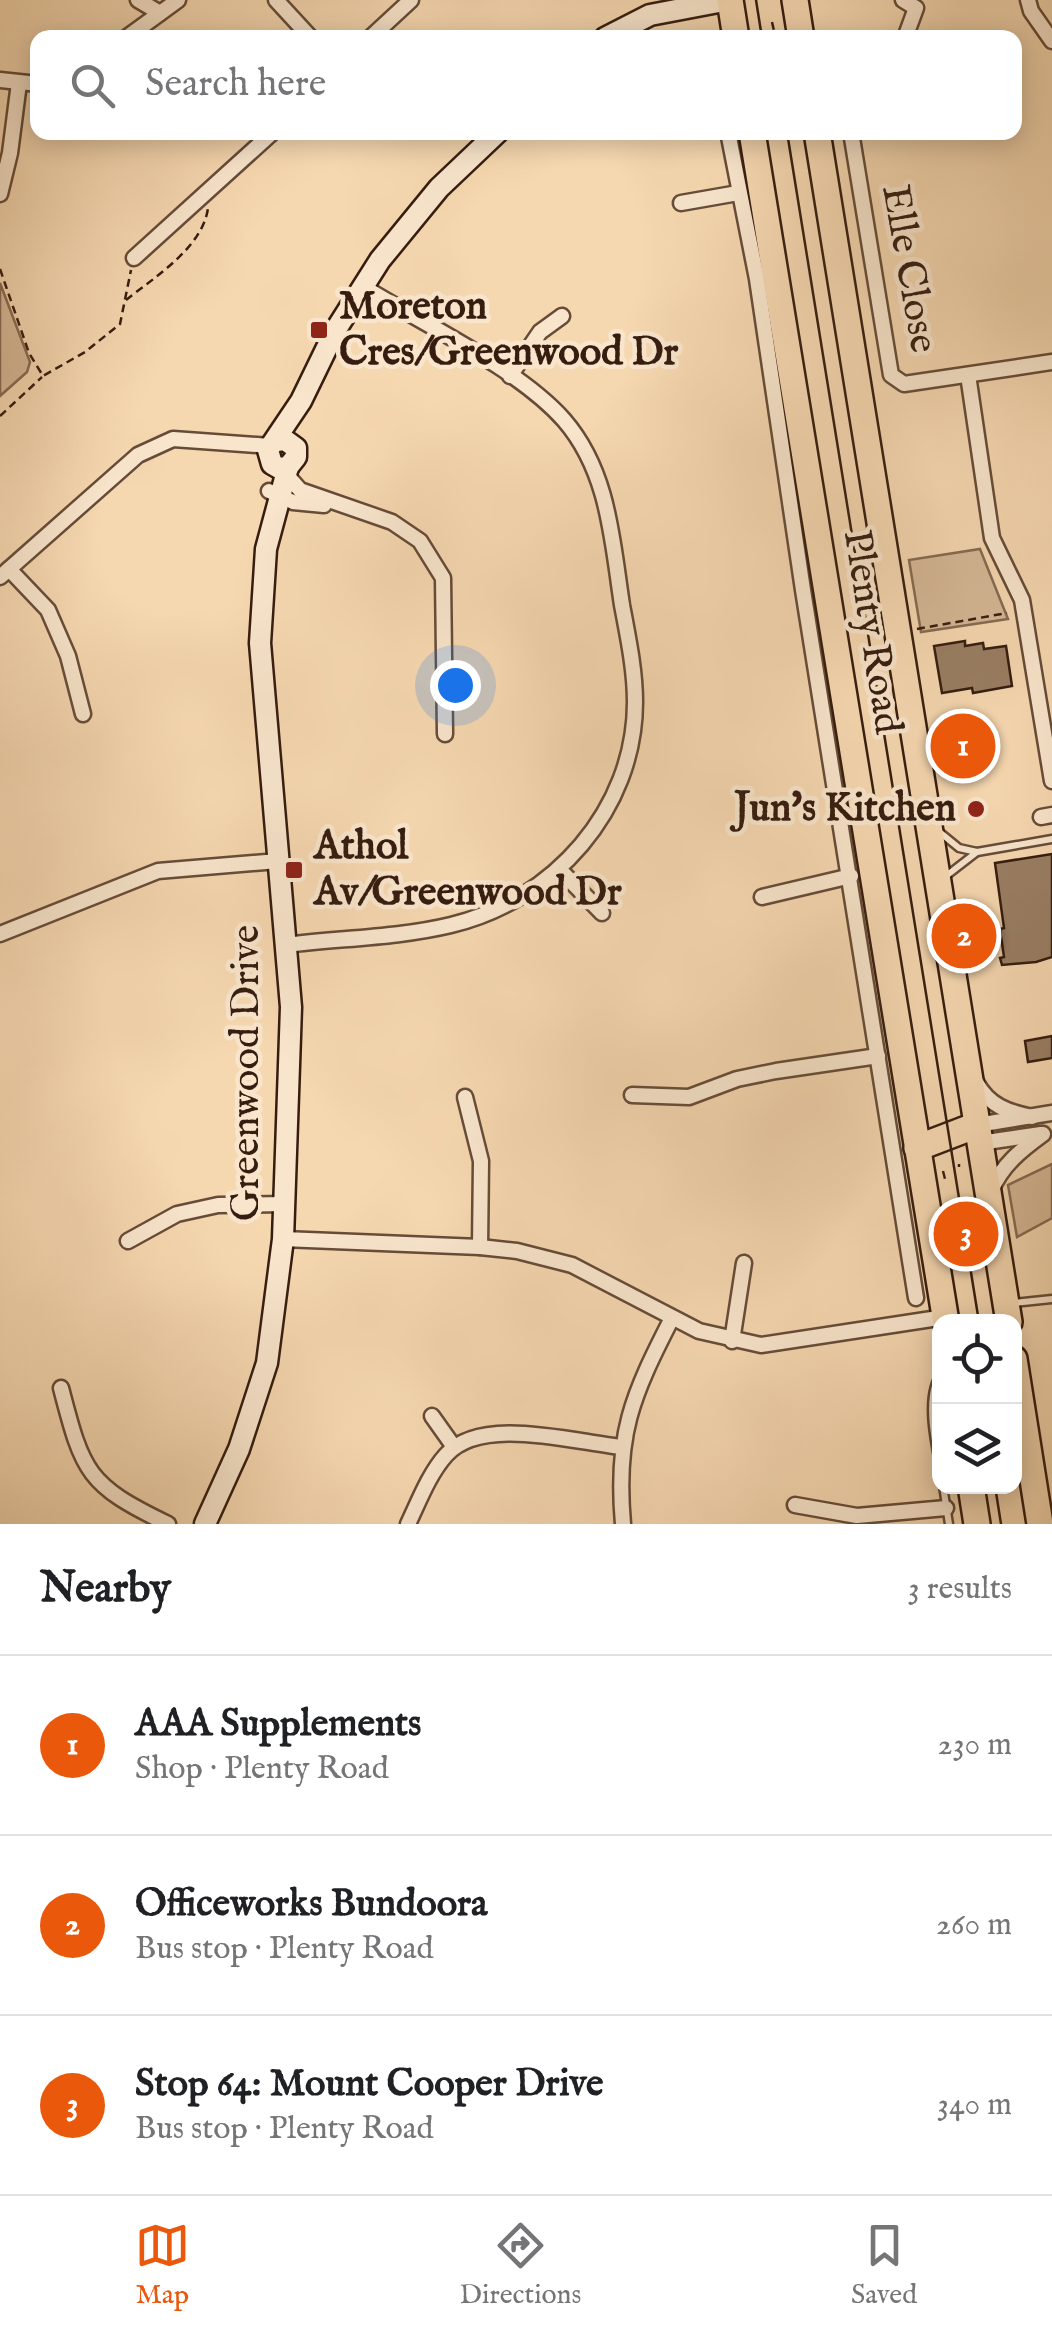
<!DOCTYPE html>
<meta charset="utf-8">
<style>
body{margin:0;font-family:"IM FELL English",serif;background:#f2f2f2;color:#202124}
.controls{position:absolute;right:30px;bottom:30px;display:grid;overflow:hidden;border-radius:20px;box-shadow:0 5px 25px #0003}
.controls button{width:90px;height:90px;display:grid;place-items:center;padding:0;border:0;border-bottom:2px solid #e0e0e0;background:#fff;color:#202124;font:50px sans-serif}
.you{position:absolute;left:455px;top:685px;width:35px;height:35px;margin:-25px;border:8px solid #fff;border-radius:50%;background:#1a73e8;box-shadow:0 0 0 15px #1a73e833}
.badge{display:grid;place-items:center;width:65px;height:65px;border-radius:50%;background:#ea580c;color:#fff;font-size:32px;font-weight:700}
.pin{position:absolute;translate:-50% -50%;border:5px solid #fff;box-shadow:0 2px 10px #0006}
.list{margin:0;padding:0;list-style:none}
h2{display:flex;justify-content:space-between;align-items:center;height:130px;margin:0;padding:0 40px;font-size:42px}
h2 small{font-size:32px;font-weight:400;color:#757577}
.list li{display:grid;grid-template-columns:65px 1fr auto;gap:30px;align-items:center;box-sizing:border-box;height:180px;padding:0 40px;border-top:2px solid #e0e0e0}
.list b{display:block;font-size:38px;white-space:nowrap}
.list p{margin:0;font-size:32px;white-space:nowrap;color:#757577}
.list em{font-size:32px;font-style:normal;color:#757577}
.icon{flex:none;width:55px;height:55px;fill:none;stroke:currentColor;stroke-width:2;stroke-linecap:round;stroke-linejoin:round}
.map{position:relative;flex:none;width:1052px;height:1524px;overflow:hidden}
.search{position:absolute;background:#fff;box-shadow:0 5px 25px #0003;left:30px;right:30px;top:30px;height:110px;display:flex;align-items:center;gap:25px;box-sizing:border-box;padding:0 35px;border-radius:20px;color:#757577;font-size:38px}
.sheet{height:670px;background:#fff}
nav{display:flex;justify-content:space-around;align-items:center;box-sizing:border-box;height:140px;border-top:2px solid #e0e0e0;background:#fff;font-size:28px;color:#757577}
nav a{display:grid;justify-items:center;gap:5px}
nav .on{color:#ea580c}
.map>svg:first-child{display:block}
.green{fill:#d5b795;stroke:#866a52;stroke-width:2.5}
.building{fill:#997e63;stroke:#361d10;stroke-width:2.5}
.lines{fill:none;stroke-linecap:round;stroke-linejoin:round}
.lane-casing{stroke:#664c38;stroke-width:11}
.street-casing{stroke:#664c38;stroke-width:19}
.secondary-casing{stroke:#361d10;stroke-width:25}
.highway-casing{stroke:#361d10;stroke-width:30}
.path{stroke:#361d10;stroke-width:2.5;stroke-dasharray:8 5;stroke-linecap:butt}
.lane{stroke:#f8e5cc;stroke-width:6}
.street{stroke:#f8e5cc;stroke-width:14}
.secondary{stroke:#f8e5cc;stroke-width:20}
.highway{stroke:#f5d7b0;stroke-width:25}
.tram{stroke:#361d10;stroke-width:2.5}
.poi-dot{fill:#8f2418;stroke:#f8e5cc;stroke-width:4}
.labels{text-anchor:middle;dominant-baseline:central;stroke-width:9;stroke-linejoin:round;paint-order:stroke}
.street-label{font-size:40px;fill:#361d10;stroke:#f8e5cc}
.poi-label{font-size:40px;font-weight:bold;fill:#361d10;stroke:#f8e5cc;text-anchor:start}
</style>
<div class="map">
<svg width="1052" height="1524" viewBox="0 0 1052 1524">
<rect width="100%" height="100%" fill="#f5d7b0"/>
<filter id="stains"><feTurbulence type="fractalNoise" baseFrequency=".002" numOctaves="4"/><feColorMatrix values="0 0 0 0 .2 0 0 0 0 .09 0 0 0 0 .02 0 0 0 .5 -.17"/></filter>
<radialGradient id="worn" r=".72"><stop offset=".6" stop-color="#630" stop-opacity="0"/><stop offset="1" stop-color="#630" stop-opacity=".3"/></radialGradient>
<g class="green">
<path d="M0 283 30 362 27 372 0 396Z"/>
<path d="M980 549 1008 619 921 632 909 560Z"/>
<path d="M1052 1164V1218L1017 1237 1008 1185Z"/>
</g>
<g class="building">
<path d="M965 641V646L983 643 984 649 1006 646 1012 686 973 693 972 688 942 693 934 646Z"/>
<path d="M1052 854V957L1036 962 1002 965 1000 958 1004 957 1000 929 1004 928 995 863Z"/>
<path d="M1052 1036V1058L1028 1062 1025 1041Z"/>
</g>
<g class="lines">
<g class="lane-casing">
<g id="lane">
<path d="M937 830 959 848 977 852 946 876"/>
<path d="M977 852 1052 839"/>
<path d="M1013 1303 1052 1299"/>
<path d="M940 1375C925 1398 935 1442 940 1468"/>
<path d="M943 1486 949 1524"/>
</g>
</g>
<g class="street-casing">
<g id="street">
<path d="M138 0 160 13"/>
<path d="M276 0 311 38"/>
<path d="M903 0 916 8 905 38"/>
<path d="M1028 0 1031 11 1052 41"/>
<path d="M126 38 178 0"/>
<path d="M370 38 411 0"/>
<path d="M0 80 38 84"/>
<path d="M728 132 757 279 803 590 916 1298"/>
<path d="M851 132 891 375 904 384 1052 362"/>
<path d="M0 194 10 153 19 83"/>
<path d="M681 203 738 193"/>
<path d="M134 258 273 132"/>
<path d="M968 375 992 538 1022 600 1052 781"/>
<path d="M510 376 540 332 562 316"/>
<path d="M285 473 300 490 392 522 420 541 443 578 445 734"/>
<path d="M269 491 293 502 324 505"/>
<path d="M9 569 48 610 68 656 83 714"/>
<path d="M0 577 138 455 173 439 270 446"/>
<path d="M1041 817 1052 815"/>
<path d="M559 869 602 913"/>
<path d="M762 897 851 876"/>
<path d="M0 934 158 871 278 861"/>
<path d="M286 945C340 938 397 938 451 925 553 901 635 810 635 702 635 670 628 637 622 605 612 540 609 472 564 420 518 368 423 324 362 286"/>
<path d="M976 1082C989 1106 1008 1112 1032 1117"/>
<path d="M632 1095 689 1097 737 1079 776 1071 878 1056"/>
<path d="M465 1097 481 1161 480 1247"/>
<path d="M977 1125 1052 1113"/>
<path d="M980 1143 1041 1134"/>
<path d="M991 1191C1002 1165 1021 1150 1043 1134"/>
<path d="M283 1239 480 1247 517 1251 572 1265 699 1331 761 1345 945 1317"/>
<path d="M128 1241 177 1214 218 1205 285 1204"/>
<path d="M732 1341 744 1263"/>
<path d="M61 1388C83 1473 87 1485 168 1524"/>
<path d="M432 1416 454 1447"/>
<path d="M795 1505 857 1516 946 1508"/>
<path d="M408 1524C419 1501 429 1474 446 1455 481 1415 573 1442 621 1447"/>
<path d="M623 1524C615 1435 632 1396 672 1318"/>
</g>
</g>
<g class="secondary-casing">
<g id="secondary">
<path d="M605 38 650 15 729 0"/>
<path d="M276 441 285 440 296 448V457L288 467 279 468 272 464 268 450 301 401 335 331 380 260 439 188 498 132"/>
<path d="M205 1524 239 1449 267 1363 283 1239 291 1007 260 643 266 549 288 467"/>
</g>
</g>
<g class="highway-casing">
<g id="highway">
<path d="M730 0 736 38"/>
<path d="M795 0 801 38"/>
<path d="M752 132 946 1322"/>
<path d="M817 132 1009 1322"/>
<path d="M917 1148 977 1125"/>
<path d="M1014 1359 1040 1524"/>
<path d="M971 1486 977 1524"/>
</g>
</g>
<g class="path">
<path d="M772 22 774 31"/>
<path d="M0 269 29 353 43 376 85 352 120 324 131 270"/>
<path d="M126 300C155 277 203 247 208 208"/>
<path d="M0 416 42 377"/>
<path d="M917 629 1007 613"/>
<path d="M959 1164V1167"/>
<path d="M943 1171 945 1179"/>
</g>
<use href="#lane" class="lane"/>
<use href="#street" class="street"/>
<use href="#secondary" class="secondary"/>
<use href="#highway" class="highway"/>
<g class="tram">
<path d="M756 0 762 38"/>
<path d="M787 132 979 1322"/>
<path d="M995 1486 1001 1524"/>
</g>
</g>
<g class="poi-dot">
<rect x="309" y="320" width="20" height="20" rx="5"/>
<circle cx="976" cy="809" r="10"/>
<rect x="284" y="860" width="20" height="20" rx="5"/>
</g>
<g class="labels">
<g class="street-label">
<text transform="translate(908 269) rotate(80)">Elle Close</text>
<text transform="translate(871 632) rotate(81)">Plenty Road</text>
<text transform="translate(247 1073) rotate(-90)">Greenwood Drive</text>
</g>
<g class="poi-label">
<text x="339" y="307">Moreton<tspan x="339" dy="46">Cres/Greenwood Dr</tspan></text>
<text x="956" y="809" text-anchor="end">Jun's Kitchen</text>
<text x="314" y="847">Athol<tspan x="314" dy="46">Av/Greenwood Dr</tspan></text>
</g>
</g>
<rect width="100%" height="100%" filter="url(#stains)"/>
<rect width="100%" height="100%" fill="url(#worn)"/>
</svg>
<div class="controls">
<button><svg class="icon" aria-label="locate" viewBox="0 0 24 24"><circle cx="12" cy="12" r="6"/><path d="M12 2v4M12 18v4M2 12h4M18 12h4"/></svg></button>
<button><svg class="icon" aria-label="layers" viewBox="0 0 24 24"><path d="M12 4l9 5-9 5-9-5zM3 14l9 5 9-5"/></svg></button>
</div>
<div class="you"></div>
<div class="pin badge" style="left:963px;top:746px">1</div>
<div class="pin badge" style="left:964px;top:936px">2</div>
<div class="pin badge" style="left:966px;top:1234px">3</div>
<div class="search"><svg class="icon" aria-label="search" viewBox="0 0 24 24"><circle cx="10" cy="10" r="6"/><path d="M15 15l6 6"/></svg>Search here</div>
</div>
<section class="sheet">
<h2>Nearby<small>3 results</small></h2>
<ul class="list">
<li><span class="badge">1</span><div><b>AAA Supplements</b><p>Shop · Plenty Road</p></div><em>230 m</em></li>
<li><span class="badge">2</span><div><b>Officeworks Bundoora</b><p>Bus stop · Plenty Road</p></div><em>260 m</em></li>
<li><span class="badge">3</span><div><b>Stop 64: Mount Cooper Drive</b><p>Bus stop · Plenty Road</p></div><em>340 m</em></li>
</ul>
</section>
<nav>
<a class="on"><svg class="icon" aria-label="map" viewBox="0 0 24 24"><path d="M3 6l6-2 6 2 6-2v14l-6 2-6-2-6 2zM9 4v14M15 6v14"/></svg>Map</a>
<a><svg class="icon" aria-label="directions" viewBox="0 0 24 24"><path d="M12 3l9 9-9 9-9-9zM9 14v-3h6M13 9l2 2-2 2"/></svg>Directions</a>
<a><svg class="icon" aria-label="saved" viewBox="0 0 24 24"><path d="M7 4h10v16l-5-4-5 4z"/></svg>Saved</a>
</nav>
